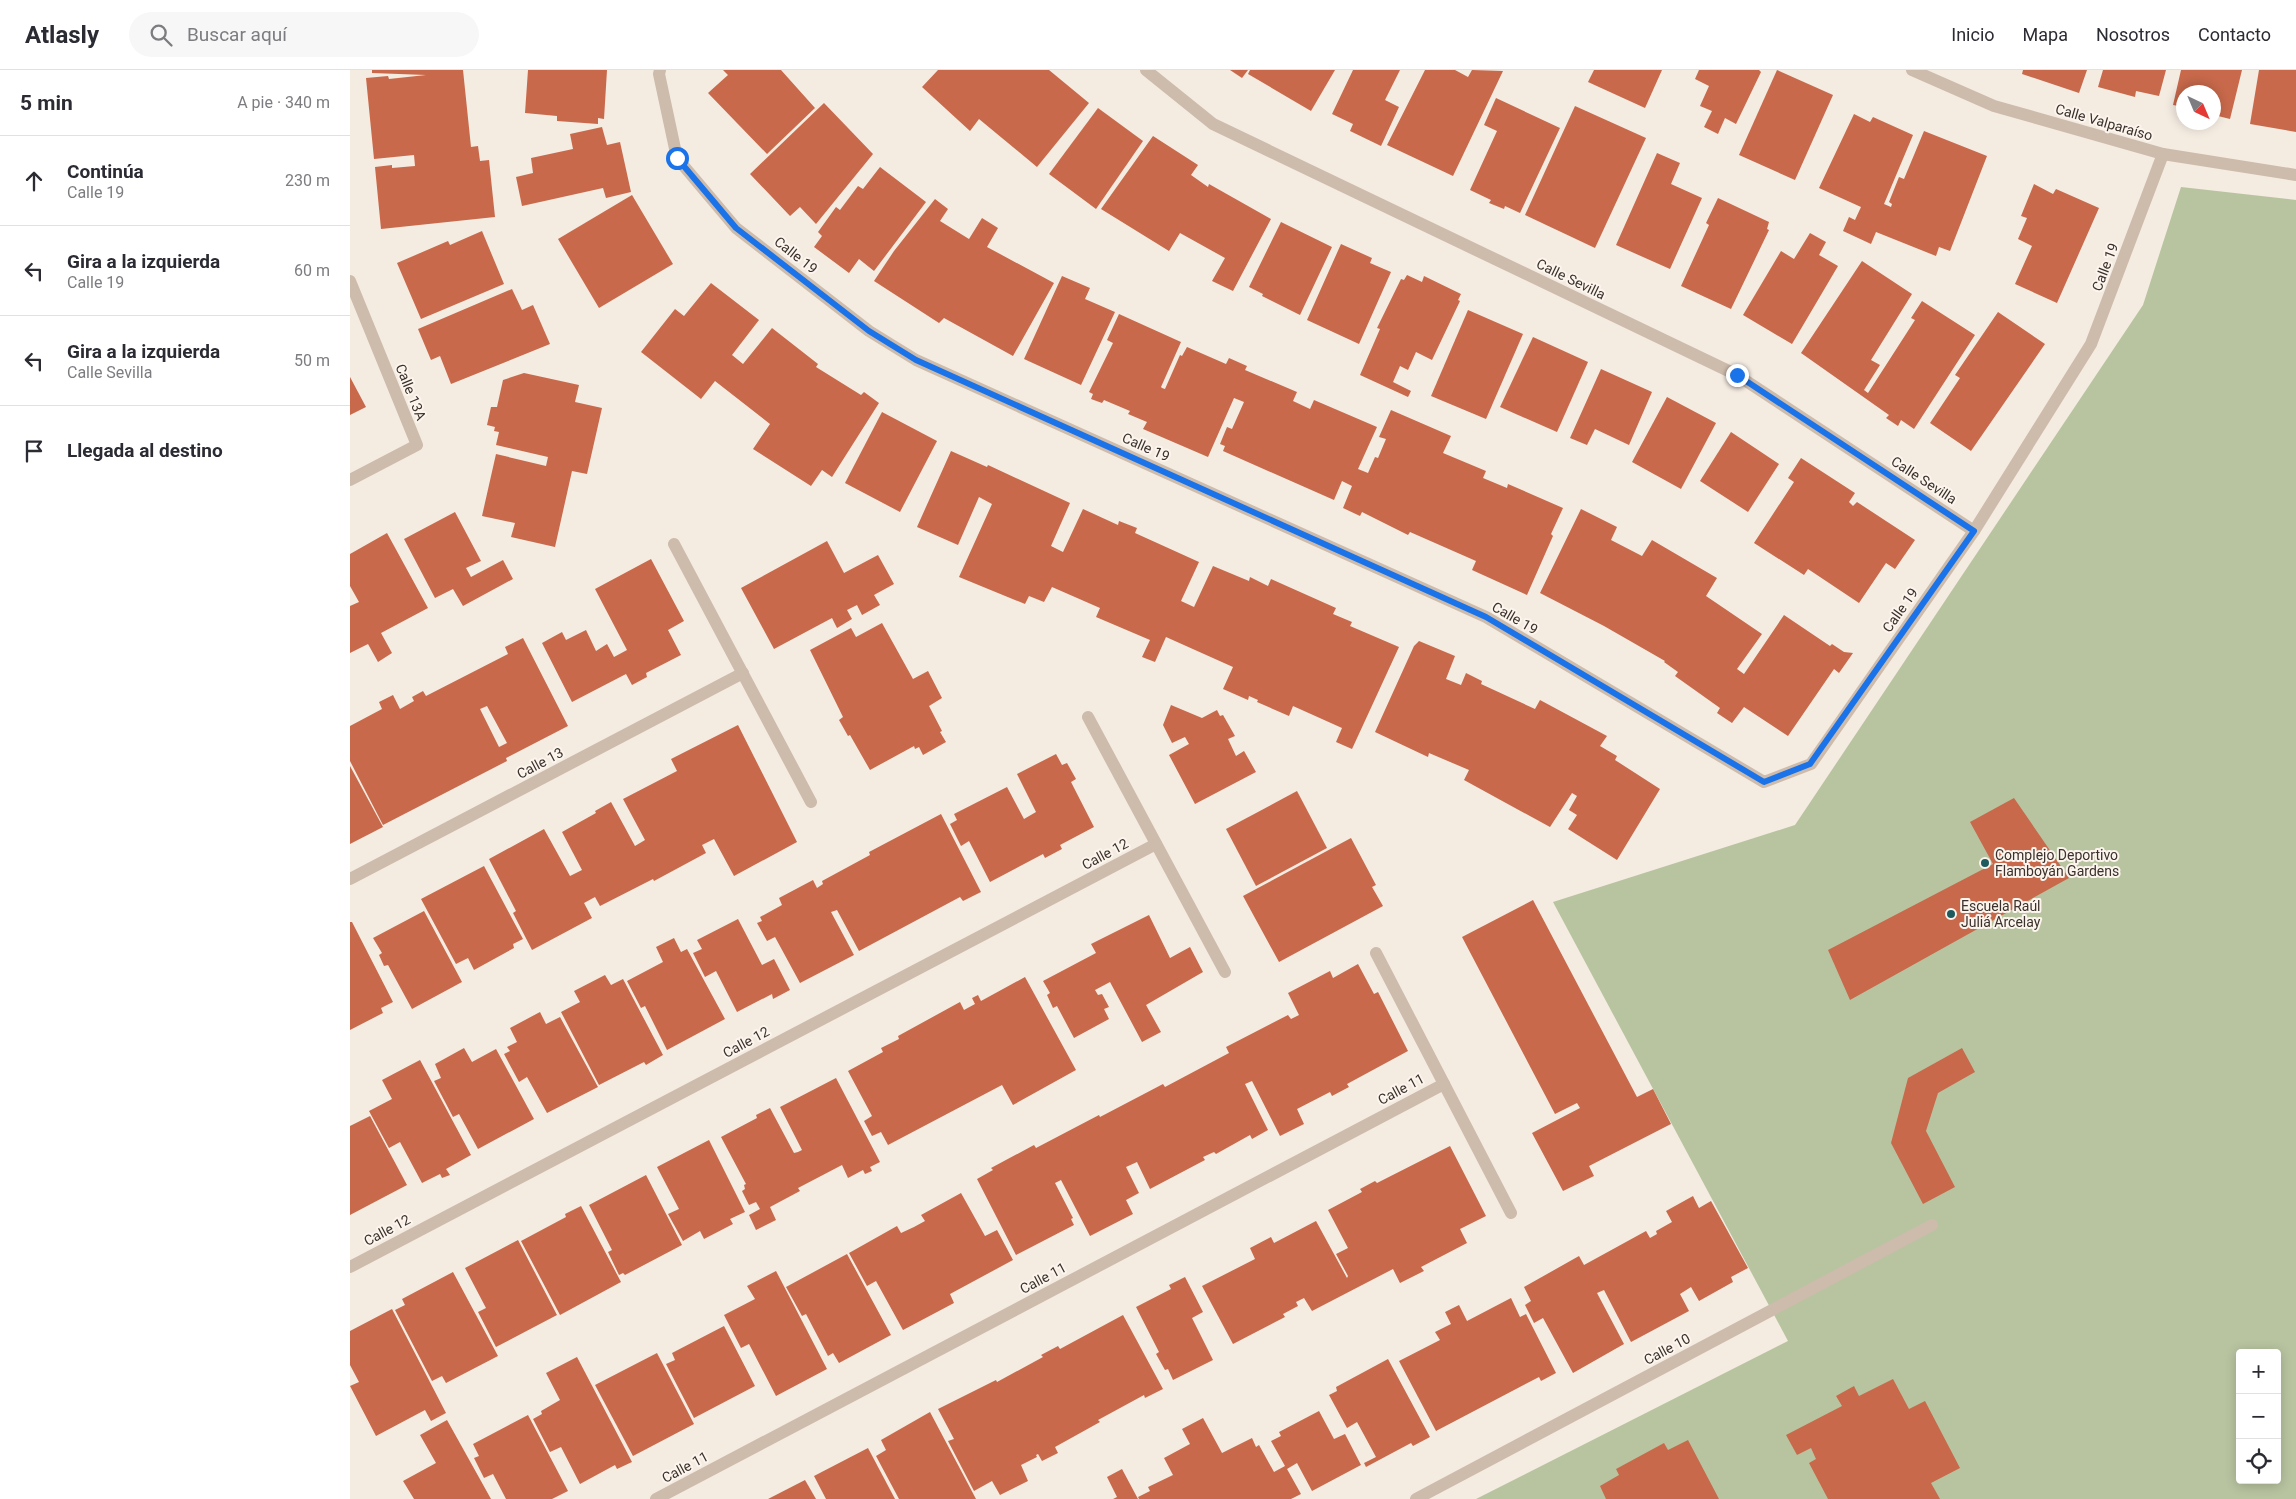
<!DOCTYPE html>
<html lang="es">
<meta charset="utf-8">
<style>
body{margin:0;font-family:Roboto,sans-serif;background:#f7f7f7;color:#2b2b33}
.controls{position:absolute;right:15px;bottom:15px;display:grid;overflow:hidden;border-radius:5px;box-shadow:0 2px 12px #0003}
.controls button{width:45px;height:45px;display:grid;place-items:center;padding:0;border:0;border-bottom:1px solid #e1e1e2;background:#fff;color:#2b2b33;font:25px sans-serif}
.compass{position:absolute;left:1826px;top:15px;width:45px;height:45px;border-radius:50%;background:#fff;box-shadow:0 2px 12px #0003;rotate:136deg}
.stop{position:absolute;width:15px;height:15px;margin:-11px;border:4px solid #1a73e8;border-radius:50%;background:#fff}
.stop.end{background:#1a73e8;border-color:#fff;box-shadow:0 1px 5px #0008}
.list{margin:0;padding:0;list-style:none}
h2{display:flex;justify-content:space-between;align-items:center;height:65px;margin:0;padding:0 20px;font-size:21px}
h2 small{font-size:16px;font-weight:400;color:#7c7c81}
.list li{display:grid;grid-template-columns:32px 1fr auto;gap:15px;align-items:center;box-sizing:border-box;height:90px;padding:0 20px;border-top:1px solid #e1e1e2}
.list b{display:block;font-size:19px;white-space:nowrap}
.list p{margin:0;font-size:16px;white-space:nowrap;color:#7c7c81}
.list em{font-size:16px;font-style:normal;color:#7c7c81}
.icon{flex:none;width:28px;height:28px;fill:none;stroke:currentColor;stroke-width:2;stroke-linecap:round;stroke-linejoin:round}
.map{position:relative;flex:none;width:1946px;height:1429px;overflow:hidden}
header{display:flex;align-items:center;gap:30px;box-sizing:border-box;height:70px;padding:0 25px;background:#fff;border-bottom:1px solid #e1e1e2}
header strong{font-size:24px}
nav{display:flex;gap:28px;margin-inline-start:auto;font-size:18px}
.search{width:350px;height:45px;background:#f7f7f7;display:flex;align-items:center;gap:12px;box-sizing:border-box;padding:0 18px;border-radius:28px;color:#7c7c81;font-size:19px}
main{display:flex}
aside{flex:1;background:#fff}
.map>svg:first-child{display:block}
.green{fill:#b8c4a0;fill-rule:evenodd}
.building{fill:#c8694b;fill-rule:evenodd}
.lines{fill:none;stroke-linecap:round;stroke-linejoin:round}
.street{stroke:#cdbbac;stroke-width:12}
.route{stroke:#1a73e8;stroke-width:6}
.poi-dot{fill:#1f5a5e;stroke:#fbf5ee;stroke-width:2}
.labels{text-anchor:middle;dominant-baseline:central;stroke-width:4;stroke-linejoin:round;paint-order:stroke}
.street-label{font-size:14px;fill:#3b302b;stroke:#fbf5ee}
.poi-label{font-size:14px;fill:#3b302b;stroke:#fbf5ee;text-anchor:start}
</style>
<header>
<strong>Atlasly</strong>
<div class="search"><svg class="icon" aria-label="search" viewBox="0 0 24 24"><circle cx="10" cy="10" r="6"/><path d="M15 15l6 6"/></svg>Buscar aquí</div>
<nav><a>Inicio</a><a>Mapa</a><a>Nosotros</a><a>Contacto</a></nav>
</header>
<main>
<aside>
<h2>5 min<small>A pie · 340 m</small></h2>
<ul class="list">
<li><svg class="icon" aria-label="ahead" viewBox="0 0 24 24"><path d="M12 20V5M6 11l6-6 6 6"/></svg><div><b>Continúa</b><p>Calle 19</p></div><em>230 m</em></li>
<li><svg class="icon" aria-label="left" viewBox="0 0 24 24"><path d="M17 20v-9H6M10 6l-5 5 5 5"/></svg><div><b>Gira a la izquierda</b><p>Calle 19</p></div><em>60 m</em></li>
<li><svg class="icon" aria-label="left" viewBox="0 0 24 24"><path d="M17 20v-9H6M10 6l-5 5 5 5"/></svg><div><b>Gira a la izquierda</b><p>Calle Sevilla</p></div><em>50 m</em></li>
<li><svg class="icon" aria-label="arrive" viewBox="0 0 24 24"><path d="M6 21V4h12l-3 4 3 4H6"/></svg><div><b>Llegada al destino</b></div></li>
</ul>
</aside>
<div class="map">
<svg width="1946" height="1429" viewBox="0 0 1946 1429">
<rect width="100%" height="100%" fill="#f4ebe1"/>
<path class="green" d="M1831 117 1946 130V1429H1126L1438 1271 1203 832 1445 755 1793 235ZM1890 1283H1927V1410H1890Z"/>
<g class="building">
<path d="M22 0H113L121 77 128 76 130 91 139 90 145 147 31 159 25 97 42 95V98L65 96 64 85 24 89 16 8 38 6 39 9 76 5 22 3Z"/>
<path d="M178 0H257L254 49 248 48V54L207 51V46L175 43Z"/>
<path d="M373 0H431L465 38 417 84 358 23 378 5Z"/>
<path d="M588 0H699L739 33 687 97 629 49 620 61 572 17Z"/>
<path d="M880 0H898L892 8Z"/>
<path d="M900 0H985L961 41 898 4Z"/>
<path d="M1003 0H1050L1035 30 1049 37 1031 76 1000 61 1003 54 982 44Z"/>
<path d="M1075 0H1105L1118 7 1122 0 1153 1 1103 106 1037 75Z"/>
<path d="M1244 0H1312L1295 38 1238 12Z"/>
<path d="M1349 0H1409L1411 2 1386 54 1375 48 1368 64 1354 57 1362 41 1350 36 1359 16 1345 9Z"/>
<path d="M1427 0 1483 25 1445 110 1389 85Z"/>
<path d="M1673 0H1737L1729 23 1672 4Z"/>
<path d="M1753 0H1816L1809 26 1786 21 1785 27 1748 17Z"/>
<path d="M1831 0H1892L1880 49 1864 45V22H1834V37L1823 35Z"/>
<path d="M1909 0H1946V62L1900 54Z"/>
<path d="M1146 28 1210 58 1170 143 1155 136 1154 139 1139 133 1141 130 1120 120 1147 61 1134 55Z"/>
<path d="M474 33 523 84 466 154 450 137 440 146 400 104Z"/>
<path d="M1225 36 1296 68 1245 178 1175 145Z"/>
<path d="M748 38 793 71 746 139 699 104Z"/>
<path d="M1504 44 1520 52 1523 47 1563 65 1534 134 1541 137 1542 134 1539 132 1549 107 1554 109 1574 61 1637 86 1600 181 1589 177 1586 186 1526 162 1521 174 1493 161 1499 147 1505 150 1511 137 1469 118Z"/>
<path d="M252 57 257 75 270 72 281 122 256 128 253 118 172 136 166 107 183 103 181 88 223 79 220 64Z"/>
<path d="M803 66 848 95 841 105 858 117 859 114 921 149 883 221 862 211 875 188 830 163 819 181 751 139Z"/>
<path d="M1307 83 1330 93 1321 114 1352 128 1320 199 1266 175Z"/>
<path d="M530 97 576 132 524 201 509 189 499 203 464 177 472 166 468 162 486 137 490 140 508 116 513 119Z"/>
<path d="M1684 114 1703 124 1706 119 1749 138 1707 233 1665 214 1682 176 1668 169 1677 148 1671 146Z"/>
<path d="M282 125 323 194 249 238 208 169Z"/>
<path d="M1368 128 1419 152 1417 159 1419 160 1381 239 1331 216 1359 155 1356 153Z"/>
<path d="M585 129 598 139 590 151 619 169 632 148 648 158 637 177 704 213 663 286 594 248 589 253 524 211 544 181Z"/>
<path d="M931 152 982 177 950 245 912 226 913 224 899 217Z"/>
<path d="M132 161 154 214 71 249 47 193 98 171 100 175Z"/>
<path d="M1460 163 1476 172 1469 185 1488 196 1442 274 1393 245 1431 181 1444 189Z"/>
<path d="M991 174 1022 188 1020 193 1041 202 1009 274 957 250Z"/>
<path d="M1512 191 1562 224 1521 290 1530 295 1514 320 1518 323 1565 250 1561 248 1572 231 1625 265 1564 359 1551 350 1548 356 1536 348 1539 345 1451 283Z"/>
<path d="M1057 205 1072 212 1074 206 1111 224 1108 230 1110 231 1082 290 1066 282 1058 300 1050 296 1043 312 1061 321 1058 327 1010 305 1030 259 1027 258 1051 209 1054 210Z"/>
<path d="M712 206 740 218 735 229 765 242 731 315 674 289Z"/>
<path d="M361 213 409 250 382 285 393 294 422 258 468 294 466 297 511 325 514 322 529 333 482 407 472 400 461 416 403 379 420 354 365 311 351 329 291 282 325 239 334 246Z"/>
<path d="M162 219 172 240 183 235 200 274 101 314 90 286 81 290 68 259Z"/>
<path d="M1118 240 1173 264 1136 349 1081 326Z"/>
<path d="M1648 242 1695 274 1621 381 1580 353 1610 308 1605 305Z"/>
<path d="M769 244 831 272 811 317 812 318 815 319 830 285 832 286 837 277 876 294 879 288 897 296 895 300 947 322 943 331 960 339 964 330 1027 357 1008 399 1018 403 1025 387 1028 388 1036 369 1029 367 1041 340 1101 366 1093 383 1136 401 1133 408 1157 418 1158 414 1213 438 1201 464 1203 466 1177 525 1122 500 1126 491 1060 462 1058 465 1012 442 1010 446 993 438 1002 416 992 411 984 430 873 381 875 376 870 374 877 357 882 359 894 332 884 328 858 387 793 359 797 352 778 344 780 341 754 330 752 333 741 329 743 324 739 322 763 273 757 270Z"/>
<path d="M1183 267 1238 292 1207 362 1150 337Z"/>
<path d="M1251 299 1302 322 1279 375 1245 359 1237 375 1220 368Z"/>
<path d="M174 303 229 315 225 332 252 338 237 404 222 401 205 477 161 467 165 453 132 446 146 384 196 396 198 387 146 375 149 362 144 361 145 357 137 355 141 337H147L153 310Z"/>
<path d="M0 307 16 337 0 345Z"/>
<path d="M1317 327 1366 353 1331 419 1282 392Z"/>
<path d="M532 342 587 371 550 442 495 413Z"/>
<path d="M1381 362 1429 394 1398 442 1350 411Z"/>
<path d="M601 381 637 397 638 395 720 433 701 476 713 482 733 439 768 455 769 451 787 458 785 463 849 492 831 531 844 537 863 496 899 511 900 507 918 516 921 509 986 538 983 544 1002 552 1000 556 1049 577 1002 679 986 672 992 658 943 636 939 646 907 632 908 630 899 626 898 630 873 619 883 597 816 567 805 592 792 587 800 570 746 547 750 538 702 517 694 532 679 526 675 534 609 507 642 434 629 427 608 475 567 457Z"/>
<path d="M1451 388 1505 423 1499 432 1503 436 1507 432 1565 470 1545 499 1536 493 1509 533 1458 499 1454 505 1404 473 1444 412 1438 408Z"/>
<path d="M1231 439 1267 457 1261 470 1292 486 1302 470 1367 508 1356 526 1412 564 1387 599 1394 604 1434 545 1480 576 1482 574 1494 582 1503 583 1489 603 1484 599 1438 666 1394 637 1382 653 1367 643 1370 638 1325 606 1328 602 1314 592 1315 591 1254 556 1190 523Z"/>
<path d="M105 442 131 491 116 498 121 507 153 490 163 509 113 536 103 519 85 528 54 469Z"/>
<path d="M37 463 78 538 31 563 42 583 28 592 18 574 0 583V536L9 532 0 516V484Z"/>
<path d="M477 471 494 503 528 485 544 514 524 525 530 535 512 545 507 535 497 540 502 549 487 558 482 548 424 579 391 518Z"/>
<path d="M301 489 334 551 318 560 331 585 296 603 297 607 282 615 276 604 222 632 192 573 212 562 216 570 236 560 246 581 257 574 264 587 277 580 245 519Z"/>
<path d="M532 553 563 609 578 601 592 628 579 636 592 661 590 662 596 672 573 685 569 677 565 679 564 676 520 700 500 665 498 666 489 650 493 647 460 580 501 558 506 567Z"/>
<path d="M173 568 218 656 156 688 157 691 33 755 0 691V656L32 639 29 632 43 625 50 639 64 631 62 627 73 621 76 626 158 584 155 577ZM137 636 157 673 149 677 130 639Z"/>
<path d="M1069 571 1105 586 1096 609 1111 615 1116 603 1132 611 1131 614 1185 639 1190 630 1257 666 1250 676 1267 686 1265 690 1310 719 1267 790 1218 759 1227 745 1219 740 1227 726 1222 723 1200 757 1114 710 1119 700 1079 683 1078 687 1025 662 1064 576Z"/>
<path d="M821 635 852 648 867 640 870 646 873 645 885 666 878 669 886 686 894 681 906 702 845 734 819 685 839 674 835 667 822 673 813 655Z"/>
<path d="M388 655 447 772 384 806 364 769 352 775 356 783 304 811 303 809 250 836 245 827 234 833 242 848 182 880 163 843 166 841 139 789 194 759 220 806 232 800 212 762 246 743 245 741 261 732 285 776 295 770 273 729 327 701 321 689Z"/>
<path d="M706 684 712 695 717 693 726 709 721 712 744 757 710 775 712 779 695 788 693 784 640 812 619 771 611 776 600 754 607 750 604 744 657 717 674 749 686 742 667 704Z"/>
<path d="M0 696 33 757 0 774Z"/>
<path d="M947 721 977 778 906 816 876 759Z"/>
<path d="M1664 728 1719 808 1500 930 1478 880 1643 794 1620 752Z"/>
<path d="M591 744 631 822 613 831 610 827 509 881 487 840 481 842 504 885 450 913 425 867 417 871 407 853 412 851 410 847 432 835 429 828 463 810 467 818 473 814 472 811 520 785 519 782Z"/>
<path d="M1001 768 1026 815 1022 817 1033 836 929 892 893 826Z"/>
<path d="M134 796 173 869 163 874 164 878 124 900 118 888 106 894 71 829Z"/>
<path d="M1183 830 1287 1027 1303 1019 1321 1054 1239 1096 1244 1106 1213 1121 1182 1063 1230 1038 1227 1033 1205 1044 1112 867Z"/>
<path d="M74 841 112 912 62 939 38 895 34 896 29 885 32 883 23 868Z"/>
<path d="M799 845 820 888 840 877 853 902 796 935 811 962 792 972 760 912 745 920 748 925 752 924 759 937 754 939 759 949 724 968 707 936 703 938 697 925 700 923 693 911 746 883 741 874Z"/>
<path d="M388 849 412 895 424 889 440 920 423 929 422 924 387 942 366 901 355 907 343 883 352 879 347 870Z"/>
<path d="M0 852H2L43 932 31 938 33 943 0 960Z"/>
<path d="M324 868 331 882 337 879 375 949 317 980 295 936 291 938 277 911 313 892 306 877Z"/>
<path d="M1008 894 1024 924 1028 922 1058 981 997 1014 999 1017 982 1026 980 1022 947 1039 954 1054 930 1066 902 1011 895 1014 918 1060 902 1069 900 1065 866 1084 864 1082 853 1087 855 1090 800 1119 787 1092 776 1097 789 1123 776 1130 783 1144 740 1166 711 1110 705 1113 723 1148 721 1149 724 1155 666 1185 627 1109 643 1100 641 1098 684 1075 686 1078 749 1045 750 1047 813 1014 815 1017 879 983 876 977 938 945 941 949 949 945 938 923 980 901 983 908Z"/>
<path d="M255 905 261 915 273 909 313 985 296 995 294 992 249 1015 211 942 230 932 224 921Z"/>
<path d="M675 907 726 1000 663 1035 652 1015 538 1075 531 1062 522 1066 514 1051 522 1046 498 1001 533 982 531 978 549 969 548 966 610 932 614 940 625 934 622 928 628 925 631 931Z"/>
<path d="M190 942 196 954 210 947 248 1017 197 1043 177 1007 169 1012 154 984 160 981 157 977 167 972 160 958Z"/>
<path d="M114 978 122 992 146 979 184 1049 128 1079 109 1044 103 1047 84 1011 91 1008 85 994Z"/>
<path d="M1612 978 1625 1002 1588 1023 1576 1061 1605 1117 1573 1134 1541 1073 1558 1008Z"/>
<path d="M70 990 121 1085 96 1099 100 1105 92 1108 90 1104 72 1113 50 1072 39 1078 19 1041 42 1029 32 1010Z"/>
<path d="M486 1008 530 1092 520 1097 522 1101 515 1104 513 1100 498 1108 492 1095 448 1118 450 1121 420 1137 426 1150 406 1160 399 1145 410 1139 406 1132 399 1135 392 1121 395 1119 394 1115 396 1114 371 1067 407 1048 406 1045 420 1038 444 1083 448 1082 452 1080 430 1037Z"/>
<path d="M20 1046 57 1115 0 1145V1056Z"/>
<path d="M359 1070 395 1142 380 1149 383 1154 354 1169 350 1161 333 1171 318 1144 329 1139 307 1097Z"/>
<path d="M1100 1076 1136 1146 1110 1159 1117 1173 1071 1197 1074 1201 1050 1213 1043 1199 962 1241 954 1228 946 1232 948 1236 933 1244 935 1247 883 1274 852 1216 905 1189 900 1178 921 1167 924 1173 966 1151 997 1208 998 1206 986 1184 998 1178 978 1140 1012 1122 1010 1119 1025 1111 1027 1113Z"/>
<path d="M296 1105 332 1175 275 1205 273 1203 269 1205 258 1182 262 1180 239 1135Z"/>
<path d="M611 1123 635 1166 647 1160 663 1190 600 1224 604 1233 553 1260 526 1211 517 1216 499 1183 547 1156 551 1163 564 1157 575 1151 571 1145Z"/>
<path d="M1343 1126 1349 1138 1361 1131 1398 1198 1381 1207 1383 1212 1349 1231 1341 1217 1330 1224 1339 1241 1281 1272 1254 1220 1247 1223 1274 1274 1223 1303 1193 1248 1184 1253 1175 1235 1181 1231 1174 1217 1229 1186 1234 1195 1296 1161 1300 1168 1307 1164 1306 1161 1322 1152 1316 1141Z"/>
<path d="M231 1136 271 1212 210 1245 171 1171 216 1147 215 1144Z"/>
<path d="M168 1170 207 1245 146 1277 128 1242 136 1238 115 1198Z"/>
<path d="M497 1184 541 1265 489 1293 483 1283 478 1286 456 1244 452 1246 436 1217Z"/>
<path d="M426 1201 477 1299 426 1326 399 1274 391 1278 374 1245 405 1229 397 1216Z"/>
<path d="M103 1202 148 1286 96 1313 92 1306 82 1311 45 1240 55 1235 52 1229Z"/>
<path d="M835 1207 853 1242 842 1248 863 1290 823 1310 818 1299 815 1300 806 1284 809 1282 786 1237 821 1219 819 1215Z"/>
<path d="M1161 1228 1170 1247 1176 1244 1206 1303 1191 1311 1189 1307 1086 1361 1049 1291 1090 1270 1085 1262 1101 1254 1095 1242 1109 1235 1117 1251Z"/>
<path d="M42 1239 96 1343 81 1351 75 1340 26 1366 0 1316 9 1312 0 1295V1261Z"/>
<path d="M773 1245 813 1319 795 1328 794 1325 748 1350 750 1352 705 1377 708 1383 692 1391 688 1384 686 1385 687 1387 671 1395 678 1411 650 1425 642 1411 624 1421 598 1371 604 1369 588 1339 646 1310 647 1312 693 1287 691 1285 708 1276 710 1279Z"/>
<path d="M374 1256 405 1316 344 1348 316 1294 325 1290 322 1283Z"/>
<path d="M307 1283 344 1354 283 1386 245 1315Z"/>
<path d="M227 1287 282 1392 267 1399 265 1395 230 1414 211 1377 200 1382 183 1349 192 1344 191 1341 210 1330 196 1303Z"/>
<path d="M1038 1289 1080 1367 1063 1376 1061 1373 1016 1397 1014 1393 1026 1387 1007 1352 997 1358 979 1325 987 1321 986 1317Z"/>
<path d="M1543 1309 1559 1339 1575 1331 1610 1398 1581 1413 1590 1429H1478L1459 1393 1466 1389 1461 1378 1447 1385 1436 1365 1492 1336 1486 1326 1504 1316 1509 1326Z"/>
<path d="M969 1341 984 1369 995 1364 1011 1395 962 1421 947 1393 937 1399 951 1424 941 1429H789L788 1427 800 1421 798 1417 823 1405 814 1388 840 1374 832 1359 853 1348 872 1383 902 1368 906 1377 909 1375 924 1402 935 1396 921 1371 931 1366 929 1362Z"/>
<path d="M580 1342 626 1429H549L526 1386 536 1380 531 1370Z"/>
<path d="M178 1345 218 1421 202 1429H156L143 1404 134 1408 124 1388 129 1386 123 1374Z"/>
<path d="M97 1350 141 1429H64L53 1411 86 1393 70 1365Z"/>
<path d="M1338 1370 1369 1429H1256L1250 1416 1269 1405 1266 1399 1314 1373 1318 1380Z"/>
<path d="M518 1378 545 1429H476L464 1406Z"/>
<path d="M772 1399 788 1429H763L767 1427 757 1407Z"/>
<path d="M455 1410 466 1429H418Z"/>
</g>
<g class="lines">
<g class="street">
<path d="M310 0 309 4 327 88 386 158 519 261 566 290 1136 547 1414 712 1461 694 1624 461 1741 274 1813 84"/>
<path d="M796 0 863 54 1387 305 1624 461"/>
<path d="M1562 0 1644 36 1813 84 1946 105"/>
<path d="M0 211 67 375 0 410"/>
<path d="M324 474 461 732"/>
<path d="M738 647 875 902"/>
<path d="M0 809 393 603"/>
<path d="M1026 883 1161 1143"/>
<path d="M0 1197 806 774"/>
<path d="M306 1429 1094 1014"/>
<path d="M1066 1429 1582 1155"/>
</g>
</g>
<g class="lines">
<path class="route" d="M327 88 386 158 519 261 566 290 1136 547 1414 712 1460 694 1624 461 1387 305"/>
</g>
<g class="poi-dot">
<circle cx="1635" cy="793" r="5"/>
<circle cx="1601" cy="844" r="5"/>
</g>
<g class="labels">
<g class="street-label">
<text transform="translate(1754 52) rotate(16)">Calle Valparaíso</text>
<text transform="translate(446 185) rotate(38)">Calle 19</text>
<text transform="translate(1755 197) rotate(-69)">Calle 19</text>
<text transform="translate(1221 209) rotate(26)">Calle Sevilla</text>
<text transform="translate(61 322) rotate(68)">Calle 13A</text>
<text transform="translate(796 377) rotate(24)">Calle 19</text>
<text transform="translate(1574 410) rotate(33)">Calle Sevilla</text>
<text transform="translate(1550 540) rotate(-55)">Calle 19</text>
<text transform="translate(1165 548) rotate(30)">Calle 19</text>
<text transform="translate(190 693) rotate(-28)">Calle 13</text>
<text transform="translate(755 784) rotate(-28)">Calle 12</text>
<text transform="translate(396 972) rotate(-28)">Calle 12</text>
<text transform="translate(1051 1019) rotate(-28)">Calle 11</text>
<text transform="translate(37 1160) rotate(-28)">Calle 12</text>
<text transform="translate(693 1208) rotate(-28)">Calle 11</text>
<text transform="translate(1317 1279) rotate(-28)">Calle 10</text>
<text transform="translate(335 1397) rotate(-28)">Calle 11</text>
</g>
<g class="poi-label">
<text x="1645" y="785">Complejo Deportivo<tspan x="1645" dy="16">Flamboyán Gardens</tspan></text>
<text x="1611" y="836">Escuela Raúl<tspan x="1611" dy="16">Juliá Arcelay</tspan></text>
</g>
</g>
</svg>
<div class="controls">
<button>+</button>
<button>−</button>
<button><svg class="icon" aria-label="locate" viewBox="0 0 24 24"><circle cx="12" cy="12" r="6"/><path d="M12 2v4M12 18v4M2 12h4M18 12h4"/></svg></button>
</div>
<svg class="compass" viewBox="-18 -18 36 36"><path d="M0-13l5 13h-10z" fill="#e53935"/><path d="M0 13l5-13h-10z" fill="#7c7c81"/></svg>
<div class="stop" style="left:327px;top:88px"></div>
<div class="stop end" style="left:1387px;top:305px"></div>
</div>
</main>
